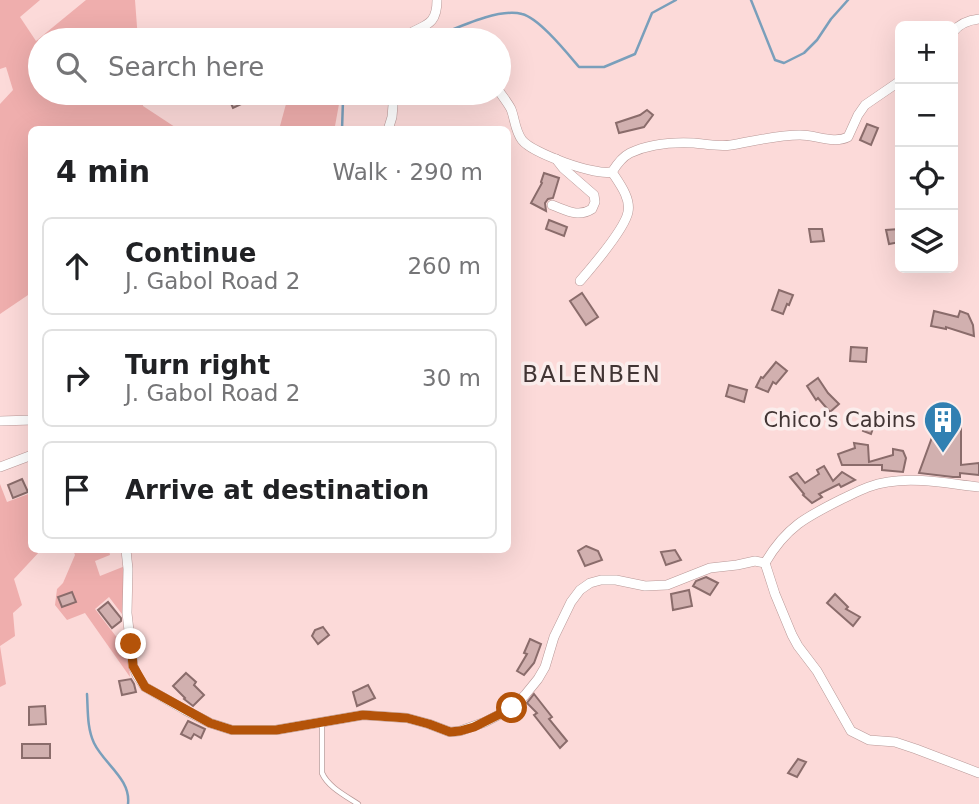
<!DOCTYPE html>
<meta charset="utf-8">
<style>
body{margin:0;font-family:"DejaVu Sans",sans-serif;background:#f2f2f2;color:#202124}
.controls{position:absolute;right:21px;top:21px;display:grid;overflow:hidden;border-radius:10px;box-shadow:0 7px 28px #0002}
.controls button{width:63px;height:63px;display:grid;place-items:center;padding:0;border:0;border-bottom:2px solid #e0e0e0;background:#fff;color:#202124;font:35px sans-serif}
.stop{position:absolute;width:21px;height:21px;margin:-16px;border:5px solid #b45309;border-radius:50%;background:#fff}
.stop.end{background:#b45309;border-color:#fff;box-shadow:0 2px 7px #0008}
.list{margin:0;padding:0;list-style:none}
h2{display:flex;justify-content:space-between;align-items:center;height:91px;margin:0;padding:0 28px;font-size:30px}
h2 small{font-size:23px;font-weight:400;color:#757577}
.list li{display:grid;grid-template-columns:46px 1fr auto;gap:21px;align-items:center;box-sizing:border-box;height:98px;margin:0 14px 14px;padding:0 14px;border:2px solid #e0e0e0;border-radius:10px}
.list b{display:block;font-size:26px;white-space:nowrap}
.list p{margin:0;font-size:23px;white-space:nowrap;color:#757577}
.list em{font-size:23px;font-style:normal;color:#757577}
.icon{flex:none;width:38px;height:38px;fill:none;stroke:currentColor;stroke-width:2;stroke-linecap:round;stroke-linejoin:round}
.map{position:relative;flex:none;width:979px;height:804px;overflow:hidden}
.search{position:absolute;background:#fff;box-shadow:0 7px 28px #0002;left:28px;top:28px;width:483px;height:77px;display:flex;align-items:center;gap:18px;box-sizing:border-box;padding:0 24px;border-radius:38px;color:#757577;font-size:26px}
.panel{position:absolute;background:#fff;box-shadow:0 7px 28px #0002;left:28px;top:126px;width:483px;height:427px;border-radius:10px}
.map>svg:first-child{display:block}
.green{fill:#efaead}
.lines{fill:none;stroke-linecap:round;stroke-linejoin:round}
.stream{stroke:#7a9fbb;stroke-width:2.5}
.building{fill:#d1b0af;stroke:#8a6c6b;stroke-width:2}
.lane-casing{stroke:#b89897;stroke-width:6}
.street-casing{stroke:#b89897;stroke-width:10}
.lane{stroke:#fff;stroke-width:4.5}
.street{stroke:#fff;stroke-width:9}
.route{stroke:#b45309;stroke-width:9}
.labels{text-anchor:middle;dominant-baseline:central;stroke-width:7;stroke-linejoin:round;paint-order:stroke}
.poi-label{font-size:21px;fill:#423534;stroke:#fbedec;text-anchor:end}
.neighbourhood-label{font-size:23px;letter-spacing:2px;fill:#423534;stroke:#fbedec}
</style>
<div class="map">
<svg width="979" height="804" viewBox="0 0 979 804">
<rect width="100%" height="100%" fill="#fcdad9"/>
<g class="green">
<path d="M0 0H40L20 17 36 41 86 0H135L138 40H40V93H142L143 106 178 129 32 130 31 293 0 314V104L13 90 6 67 0 69Z"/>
<path d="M289 93H341L335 126 331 129H277L280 126Z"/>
<path d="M0 484 7 502 31 493 32 550H41L14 579 22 605 13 613 15 636 0 646 6 684 0 687Z"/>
<path d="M73 550H109L110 555 95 561 100 576 125 566V618L109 597 95 609 118 639 127 643 130 677 85 613 67 620 55 605 57 589 63 583 75 555Z"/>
</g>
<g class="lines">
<g class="stream">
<path d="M751 0 775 60 784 63 804 53 817 40 831 19 848 0"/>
<path d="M427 40C451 31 497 7 522 14 539 18 567 53 579 67H604L635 54 652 13 676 0"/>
<path d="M342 130 343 100 345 93"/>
<path d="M87 694C88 711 87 728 94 743 104 764 131 779 128 804"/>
</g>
</g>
<g class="building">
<path d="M242 93H265L233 108 229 99Z"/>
<path d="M647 110 653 115 644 127 619 133 616 123 640 115Z"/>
<path d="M867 124 878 128 871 145 860 140Z"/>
<path d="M544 173 559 178 553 198 548 199 545 203 546 211 531 203 542 183 541 182Z"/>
<path d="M549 220 567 227 564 236 546 229Z"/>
<path d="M809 229H822L824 241 811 242Z"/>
<path d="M899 229 900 242 889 244 886 230Z"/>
<path d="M779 290 793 295 789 305 787 304 783 314 772 310Z"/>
<path d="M582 293 598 317 586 325 570 301Z"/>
<path d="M934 311 958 317 960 311 968 314 973 325 974 336 946 327V329L931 326Z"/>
<path d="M851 347 867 348 866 362 850 361Z"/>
<path d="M776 362 787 371 776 384 773 382 768 392 756 387 761 377 763 378Z"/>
<path d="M818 378 828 393 839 404 830 412 818 398 816 400 807 386Z"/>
<path d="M729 385 747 390 744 402 726 396Z"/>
<path d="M868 414 877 417 871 434 863 431Z"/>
<path d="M961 428V465L979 463V475L960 473V477H953L919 473 934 432Z"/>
<path d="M854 443 868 445 869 462 893 455V449L903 451 906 458 903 472 882 470V465H842L838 454 855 448Z"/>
<path d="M824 466 833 481 842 472 855 480 841 487 839 484 819 494 822 497 812 503 803 495 804 494 790 477 797 473 805 483 819 474 817 470Z"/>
<path d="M22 479 28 492 13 498 8 485Z"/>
<path d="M586 546 598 551 602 560 585 566 578 551Z"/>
<path d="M675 550 681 560 666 565 661 552Z"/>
<path d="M706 577 718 583 710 595 693 586 696 581Z"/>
<path d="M689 590 692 606 673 610 671 594Z"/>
<path d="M72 592 76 602 62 607 58 597Z"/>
<path d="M835 594 848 607 846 609 860 617 853 626 827 603Z"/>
<path d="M108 602 121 618V621L112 628 98 610Z"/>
<path d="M323 627 329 635 318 644 312 636 315 630Z"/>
<path d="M530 639 541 644 534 663 524 675 517 671 527 654 524 653Z"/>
<path d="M186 673 196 682 194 685 204 695 193 706 184 699 185 698 173 686Z"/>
<path d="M131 679 134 684 136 692 122 695 119 681Z"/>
<path d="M368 685 375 698 357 706 353 692Z"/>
<path d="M534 694 552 717 549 719 567 741 560 748 534 715 537 713 527 703Z"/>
<path d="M45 706 46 724 29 725V707Z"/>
<path d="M188 721 205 729 201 738 194 734 191 739 181 734Z"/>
<rect x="22" y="744" width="28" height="14"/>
<path d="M798 759 806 762 797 777 788 773Z"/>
</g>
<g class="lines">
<g class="lane-casing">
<path id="lane" d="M322 723V773C328 787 346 796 358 804"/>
</g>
<g class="street-casing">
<g id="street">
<path d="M953 32C959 24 970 20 979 19"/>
<path d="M401 40C419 23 437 31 437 0"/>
<path d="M499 91C503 97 508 103 511 109 515 119 515 131 522 140 532 153 595 176 612 172 619 183 631 198 628 212 625 229 592 267 580 281"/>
<path d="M388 130 392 117 394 93"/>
<path d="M612 172C617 164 622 157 630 153 649 144 674 142 694 143 706 144 719 147 731 145 754 141 777 135 800 135 816 135 834 144 848 137L858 115 865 105 900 81"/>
<path d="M552 205C566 210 578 218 592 209L595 202 594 195 563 168 556 159"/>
<path d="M0 421 32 420"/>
<path d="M0 467 32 455"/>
<path d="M126 550 128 569 127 613 133 666 137 675 145 687 185 710 210 723 232 730H276L363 715 407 718 429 724 450 732 460 731 485 722 512 708 525 695 538 679 545 667 554 637 571 602 580 590 590 583 601 580H616L645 586 667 585 710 568 737 565 755 561 765 563"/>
<path d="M765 563 775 594 792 635 798 646 817 671 851 731 869 740 895 742 916 749 979 773"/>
<path d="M765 563C786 527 806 517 842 499 857 492 871 484 888 482 918 477 949 484 979 487"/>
</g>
</g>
<use href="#lane" class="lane"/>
<use href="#street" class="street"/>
</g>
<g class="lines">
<path class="route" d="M131 644 133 666 145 687 210 723 232 730H276L363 715 407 718 429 724 450 732 460 731 474 727 512 708"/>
</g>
<defs>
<g id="building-pin" transform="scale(2.0125)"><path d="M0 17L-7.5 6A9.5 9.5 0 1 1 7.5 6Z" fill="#3180b2" stroke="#fbedec"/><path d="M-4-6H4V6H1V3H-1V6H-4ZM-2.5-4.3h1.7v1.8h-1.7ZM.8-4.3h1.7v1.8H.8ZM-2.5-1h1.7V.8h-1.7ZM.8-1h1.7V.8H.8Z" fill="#fff"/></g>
</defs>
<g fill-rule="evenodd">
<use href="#building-pin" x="943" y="420"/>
</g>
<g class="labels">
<g class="poi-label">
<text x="916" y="420">Chico's Cabins</text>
</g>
<g class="neighbourhood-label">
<text x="592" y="374">BALENBEN</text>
</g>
</g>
</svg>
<div class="controls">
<button>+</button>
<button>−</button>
<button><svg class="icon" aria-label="locate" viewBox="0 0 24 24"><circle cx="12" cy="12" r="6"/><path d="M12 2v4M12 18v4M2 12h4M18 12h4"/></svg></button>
<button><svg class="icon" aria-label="layers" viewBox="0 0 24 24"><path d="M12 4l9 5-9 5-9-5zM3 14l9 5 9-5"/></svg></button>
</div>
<div class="stop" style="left:512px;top:708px"></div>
<div class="stop end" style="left:131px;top:644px"></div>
<div class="search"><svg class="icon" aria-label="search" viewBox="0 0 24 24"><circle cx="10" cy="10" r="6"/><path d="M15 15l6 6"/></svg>Search here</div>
<section class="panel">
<h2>4 min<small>Walk · 290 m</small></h2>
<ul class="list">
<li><svg class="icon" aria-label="ahead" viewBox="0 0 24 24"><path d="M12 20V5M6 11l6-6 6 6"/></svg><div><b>Continue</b><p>J. Gabol Road 2</p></div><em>260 m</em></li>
<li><svg class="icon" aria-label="right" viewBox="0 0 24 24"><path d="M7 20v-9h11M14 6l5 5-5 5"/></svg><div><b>Turn right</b><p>J. Gabol Road 2</p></div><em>30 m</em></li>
<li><svg class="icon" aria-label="arrive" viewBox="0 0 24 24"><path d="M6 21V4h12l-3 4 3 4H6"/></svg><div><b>Arrive at destination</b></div></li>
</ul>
</section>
</div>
